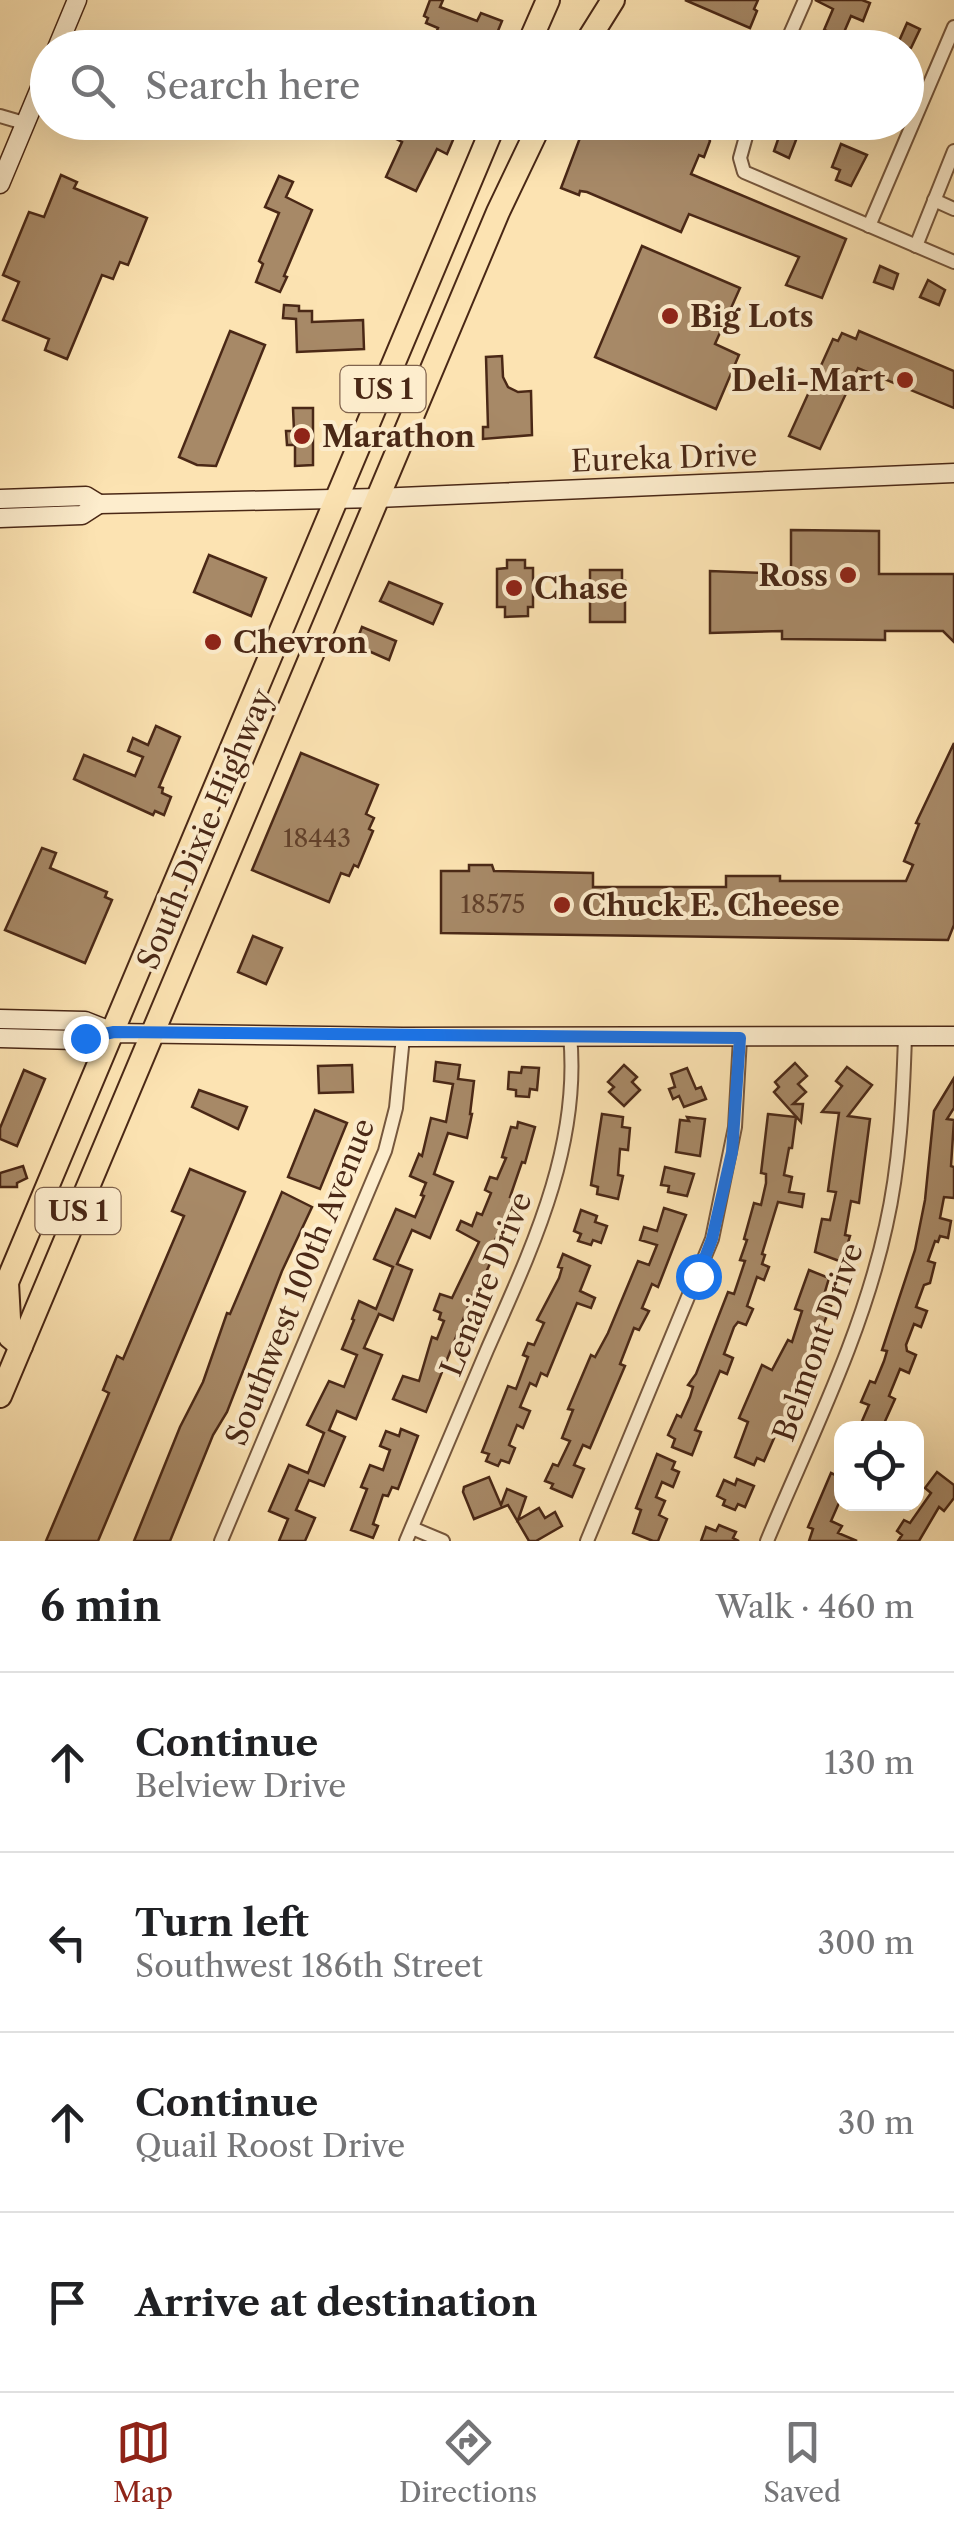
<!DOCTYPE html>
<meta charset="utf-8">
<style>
body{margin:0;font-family:"Libre Caslon Text",serif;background:#f6f6f6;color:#202124}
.controls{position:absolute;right:30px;bottom:30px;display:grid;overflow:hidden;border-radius:20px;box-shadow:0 10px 40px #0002}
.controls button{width:90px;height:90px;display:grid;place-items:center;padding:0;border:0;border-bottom:2px solid #e0e0e0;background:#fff;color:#202124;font:50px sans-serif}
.stop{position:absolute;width:30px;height:30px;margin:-22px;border:8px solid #1a73e8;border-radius:50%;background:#fff}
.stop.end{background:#1a73e8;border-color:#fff;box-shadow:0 2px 10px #0008}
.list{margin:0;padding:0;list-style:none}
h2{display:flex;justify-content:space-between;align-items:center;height:130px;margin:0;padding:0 40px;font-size:42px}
h2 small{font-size:32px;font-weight:400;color:#757577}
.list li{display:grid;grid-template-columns:65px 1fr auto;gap:30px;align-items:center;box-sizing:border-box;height:180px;padding:0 40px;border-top:2px solid #e0e0e0}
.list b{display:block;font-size:38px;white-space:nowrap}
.list p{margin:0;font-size:32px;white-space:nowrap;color:#757577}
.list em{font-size:32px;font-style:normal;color:#757577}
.icon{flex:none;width:55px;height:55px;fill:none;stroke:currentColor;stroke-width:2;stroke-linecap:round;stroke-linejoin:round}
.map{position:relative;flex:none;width:954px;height:1541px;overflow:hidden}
.search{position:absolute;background:#fff;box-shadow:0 10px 40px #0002;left:30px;right:30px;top:30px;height:110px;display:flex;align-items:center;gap:25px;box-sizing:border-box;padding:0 35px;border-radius:55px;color:#757577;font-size:38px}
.sheet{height:850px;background:#fff}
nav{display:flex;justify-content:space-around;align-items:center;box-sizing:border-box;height:140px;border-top:2px solid #e0e0e0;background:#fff;font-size:28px;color:#757577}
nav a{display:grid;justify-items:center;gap:5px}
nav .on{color:#8f2418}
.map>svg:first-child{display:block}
.building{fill:#a78967;stroke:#4a2816;stroke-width:2.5}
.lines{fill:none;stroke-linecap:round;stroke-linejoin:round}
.street-casing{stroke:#76573d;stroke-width:16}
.secondary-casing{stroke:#4a2816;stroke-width:21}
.highway-casing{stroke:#4a2816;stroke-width:26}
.street{stroke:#fdedcd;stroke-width:12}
.secondary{stroke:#fdedcd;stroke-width:18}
.highway{stroke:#fce3b2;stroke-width:22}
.route{stroke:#1a73e8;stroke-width:12}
.poi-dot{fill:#8f2418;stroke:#fdedcd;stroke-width:4}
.labels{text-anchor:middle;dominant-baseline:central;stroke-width:8;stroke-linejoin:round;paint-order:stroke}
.number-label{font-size:25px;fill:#61402a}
.shield{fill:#fdedcd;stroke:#80634d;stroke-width:2.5}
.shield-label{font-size:28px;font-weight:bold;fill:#4a2816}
.poi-label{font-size:30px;font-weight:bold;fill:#4a2816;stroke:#fdedcd;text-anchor:start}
.street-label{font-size:30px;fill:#4a2816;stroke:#fdedcd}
</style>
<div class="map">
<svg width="954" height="1541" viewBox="0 0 954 1541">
<rect width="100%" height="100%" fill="#fce3b2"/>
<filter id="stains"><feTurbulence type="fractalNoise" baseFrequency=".002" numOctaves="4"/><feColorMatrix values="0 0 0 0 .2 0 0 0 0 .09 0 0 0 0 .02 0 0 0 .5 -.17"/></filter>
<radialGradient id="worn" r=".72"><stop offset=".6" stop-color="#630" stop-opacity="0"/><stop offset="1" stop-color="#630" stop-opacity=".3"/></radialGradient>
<g class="building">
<path d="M430 0H443L440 7 477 21 481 13 502 21 491 48H430L438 28 426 23 428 18 424 16Z"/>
<path d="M685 0H758L754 9 757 11 750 28Z"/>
<path d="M815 0H862L870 3 863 21 851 16 842 37 824 30 833 9Z"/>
<path d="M907 23 920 29 911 48H896Z"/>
<path d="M401 122H431L456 133 447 154 437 149 416 191 386 177 402 142 394 138Z"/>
<path d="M586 122H676L708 135 710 141 704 157 699 155 691 174 846 239 822 298 786 285 799 257 689 214 681 232 587 192 580 191 579 195 561 188Z"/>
<path d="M784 122H803L789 158 774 151Z"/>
<path d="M841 144 867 155 851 186 836 180 840 170 832 167Z"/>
<path d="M61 175 77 182 74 188 147 218 128 265 120 262 113 279 102 275 67 359 45 350 49 339 3 320 19 282 3 275 29 212 44 217Z"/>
<path d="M279 176 293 182 286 197 312 210 284 276 287 277 280 292 256 282 263 264 259 261 279 213 265 207Z"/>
<path d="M642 246 740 288 715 344 739 355 716 409 595 357Z"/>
<path d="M880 266 898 274 893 289 874 282Z"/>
<path d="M928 280 945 290 939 305 920 297Z"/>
<path d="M284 305 299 306V311H312V322L363 320 364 349 297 352 296 319 283 318Z"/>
<path d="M230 331 265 345 216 466 197 465 179 457Z"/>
<path d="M859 331 954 371V408L858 368 820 449 789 436 833 339 838 341 842 333 856 339Z"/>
<path d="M502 356 503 377 508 387 518 392 531 391 532 435 483 439V427H488L486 357Z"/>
<path d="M293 408H313V465L295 466V445H287L286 431H294Z"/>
<path d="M791 530 879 531V574H954V642L943 631H885V640L782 639V631L710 633V571L791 574Z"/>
<path d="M209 555 266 578 251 616 194 592Z"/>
<path d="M507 560H525V568H533V607H528V616L505 617V607H497V569L507 568Z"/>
<path d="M590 570H622V581H625V622H590Z"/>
<path d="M389 582 442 604 433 624 380 601Z"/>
<path d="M362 627 396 641 389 660 355 645Z"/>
<path d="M156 726 180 737 159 787 163 788 162 793 171 797 164 815 155 811 153 815 74 779 84 755 135 776 143 757 128 751 133 738 148 745Z"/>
<path d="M954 743V925L948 940 441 933V871H469V865H492L494 871 593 873V887H726V876H780V881H906L913 865 904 861 919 824 916 823Z"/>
<path d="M301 753 378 785 366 814 374 818 369 829 373 831 358 867 354 865 349 876 341 873 329 902 252 870Z"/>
<path d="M42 848 56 853 50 868 107 892 105 897 112 900 85 963 5 930Z"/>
<path d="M253 936 282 948 266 984 238 972Z"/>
<path d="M436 1062 460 1065 458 1079 474 1081 470 1114H472L467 1138 448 1133 434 1174 453 1182 430 1238 412 1230 397 1264 412 1270 393 1320 379 1314 364 1348 382 1355 356 1419 337 1411 329 1430 345 1437 324 1486 309 1480 296 1510 315 1518 305 1541H279L288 1519 269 1511 289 1465 308 1473 324 1433 307 1425 329 1381 344 1387 357 1355 342 1349 354 1320 352 1319 359 1301 376 1309 393 1267 374 1259 396 1209 415 1217 424 1196 421 1195 426 1183 410 1176 419 1154 422 1156 431 1118 446 1122 453 1084 434 1081Z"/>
<path d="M795 1063 807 1076 798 1084 806 1092 793 1104H803L801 1122 774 1092 779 1087 775 1082Z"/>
<path d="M352 1065 353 1092 319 1093 318 1066Z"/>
<path d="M624 1065 637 1077 632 1082 640 1090 624 1106 609 1092 614 1087 608 1082Z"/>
<path d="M522 1067 539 1068 537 1090 530 1089 529 1097 516 1096V1090L508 1089 509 1072 521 1073Z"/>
<path d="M847 1067 872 1085 848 1116 870 1119 859 1203 851 1201 845 1235 850 1236 842 1262 815 1252 822 1219 830 1220 836 1192 828 1191 839 1113 822 1112 842 1086 836 1081Z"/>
<path d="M687 1068 696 1089 701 1087 706 1099 684 1107 679 1096 673 1099 669 1089 675 1087 671 1074Z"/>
<path d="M24 1070 45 1079 17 1146 0 1139V1128Z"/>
<path d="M954 1078V1108L947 1119 954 1120 951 1166 954 1167V1198L944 1197 940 1218 951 1221 948 1238 940 1236 938 1242 935 1241 928 1261 935 1263 930 1283 924 1285 916 1307 927 1311 921 1327 914 1324 906 1345 907 1351 916 1355 909 1373 900 1369 889 1396 895 1399 882 1428H859L869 1405 861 1402 870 1381 875 1383 884 1361 887 1351 882 1350 915 1250 925 1200 934 1111Z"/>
<path d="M199 1090 247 1107 238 1129 192 1107Z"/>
<path d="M315 1110 347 1123 320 1189 288 1177Z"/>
<path d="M602 1114 623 1117 622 1127 630 1128 628 1150 620 1149 618 1175 623 1176 618 1199 597 1194 598 1187 591 1185Z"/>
<path d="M768 1114 796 1117 792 1148H789L784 1175 792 1177 789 1192 804 1194 802 1207 778 1202 762 1254 765 1255 762 1264 769 1267 764 1280 757 1277 747 1306 753 1309 746 1325 738 1322 734 1327 724 1354 733 1358 727 1374 720 1371 695 1430 701 1432 692 1455 672 1447 675 1439 668 1435 677 1415 681 1417 690 1397 693 1387 688 1385 696 1374 728 1292 734 1294 745 1261 740 1260 747 1240 744 1239 754 1203 761 1205 766 1183V1174L761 1173Z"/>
<path d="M687 1117 705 1119 700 1156 676 1152 680 1120 689 1121Z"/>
<path d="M518 1122 535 1127 525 1163 522 1162 510 1197 515 1199 498 1240 496 1238 492 1246 489 1244 484 1256 492 1259 477 1293 474 1292 426 1412 393 1399 403 1376 419 1381 432 1337 437 1339 444 1321 439 1319 441 1313 434 1310 440 1294 452 1298 479 1242 457 1230 461 1221 472 1226 477 1213 482 1215 491 1193 485 1190 490 1177 497 1179 506 1158 502 1157 511 1127 517 1128Z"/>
<path d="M23 1166 27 1178 17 1183V1187H0V1173Z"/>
<path d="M665 1167 694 1174 687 1196 668 1192 669 1186 661 1185Z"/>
<path d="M190 1169 245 1192 98 1541H46L109 1393 103 1390 117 1356 123 1359 184 1216 172 1211Z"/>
<path d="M282 1192 312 1207 282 1271 227 1412 213 1435 170 1541H134L180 1427 203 1382 227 1313 230 1314Z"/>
<path d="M664 1208 686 1215 658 1287 652 1284 642 1308 649 1311 639 1330 634 1328 620 1364 625 1366 590 1448 583 1445 574 1465 584 1469 572 1497 551 1488 553 1484 545 1481 553 1464 558 1466 570 1441 562 1438 573 1410 568 1409 591 1355 595 1357 608 1333 638 1261 649 1265 657 1245 640 1240 644 1227 657 1231Z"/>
<path d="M581 1210 597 1216 595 1222 607 1226 601 1243 593 1240 591 1245 578 1241 581 1234 574 1231Z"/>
<path d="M563 1254 590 1266 580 1291 595 1298 591 1308 577 1303 547 1376 541 1373 536 1386 530 1383 520 1407 530 1411 523 1428 517 1425 509 1445 515 1448 509 1463 501 1460 498 1466 486 1461 489 1454 482 1452 508 1386 516 1389 528 1357 523 1355 528 1343 534 1345 544 1323 537 1320 559 1278 562 1268 558 1267Z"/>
<path d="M809 1270 829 1278 822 1302 831 1306 780 1430 778 1429 764 1461 757 1458 754 1465 735 1457 748 1422 739 1418 762 1365 772 1370 788 1340 792 1342 802 1311 795 1309Z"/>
<path d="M401 1429 418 1436 398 1489 392 1487 388 1496 383 1495 373 1524 378 1526 373 1538 351 1530 367 1489 361 1487 370 1465 383 1470 390 1450 380 1446 386 1431 399 1436Z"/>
<path d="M657 1454 675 1462 672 1469 679 1472 673 1487 662 1482 656 1497 665 1501 659 1515 667 1519 658 1541H653L633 1533 641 1510 636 1508Z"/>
<path d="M937 1472 954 1485V1498L944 1511 939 1507 919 1541H898L902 1535 897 1531 904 1520 910 1523 931 1493 925 1488Z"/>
<path d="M831 1473 842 1478V1496L831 1521 842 1526 838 1533 857 1541H809L813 1529 808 1527Z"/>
<path d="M489 1477 501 1505 507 1489 526 1497 518 1520 539 1508 545 1518 555 1512 562 1526 536 1541H529L508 1505 474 1519 463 1492 464 1487Z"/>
<path d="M737 1479 754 1486 745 1507 738 1504 735 1510 723 1505 725 1500 717 1496 724 1480 735 1485Z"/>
<path d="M719 1525 736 1532 733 1538 739 1541H701L706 1527 716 1531Z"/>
</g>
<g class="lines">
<g class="street-casing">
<g id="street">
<path d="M532 37 559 48"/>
<path d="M784 48 805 0"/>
<path d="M0 116 24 123"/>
<path d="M750 122 740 158 744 172 954 262"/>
<path d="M934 200 954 209"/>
<path d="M869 226 954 27"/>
<path d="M916 246 954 151"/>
<path d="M412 1528 443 1541"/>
<path d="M221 1541 385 1151 396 1108 403 1037"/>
<path d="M406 1541C433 1477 460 1414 487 1350 531 1250 581 1147 570 1035"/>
<path d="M587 1541 712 1239 735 1127 740 1038"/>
<path d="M767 1541C810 1438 862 1336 886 1226 900 1164 903 1100 905 1036"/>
</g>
</g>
<g class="secondary-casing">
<g id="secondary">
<path d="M57 48 77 0"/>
<path d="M0 184 48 69"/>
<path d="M0 499 86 496 99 504 82 515 0 518"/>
<path d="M99 504 377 498 954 473"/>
<path d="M0 1019 85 1021 113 1032"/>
<path d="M0 1038 76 1040 113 1033 403 1037 954 1036"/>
</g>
</g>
<g class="highway-casing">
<g id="highway">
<path d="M527 48 548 0"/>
<path d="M583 48 613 0"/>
<path d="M7 1283 10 1337 21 1346"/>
<path d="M0 1299 495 122"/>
<path d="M0 1396 498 212 541 122"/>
</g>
</g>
<use href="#street" class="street"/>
<use href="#secondary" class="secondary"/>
<use href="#highway" class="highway"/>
</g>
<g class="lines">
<path class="route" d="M85 1038 114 1032 740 1038 732 1152 712 1239 698 1276"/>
</g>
<g class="poi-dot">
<circle cx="670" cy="316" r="10"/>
<circle cx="905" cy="380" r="10"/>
<circle cx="302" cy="436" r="10"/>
<circle cx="848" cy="575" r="10"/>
<circle cx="514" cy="588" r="10"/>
<circle cx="213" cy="642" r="10"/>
<circle cx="562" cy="905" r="10"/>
</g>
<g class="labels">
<g class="number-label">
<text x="317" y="838">18443</text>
<text x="493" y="904">18575</text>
</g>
<g class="shield">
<rect x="340.5" y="366" width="85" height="46" rx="8"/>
<rect x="35.5" y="1188" width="85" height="46" rx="8"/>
</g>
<g class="shield-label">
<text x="383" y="389">US 1</text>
<text x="78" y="1211">US 1</text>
</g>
<g class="poi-label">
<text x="690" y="316">Big Lots</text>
<text x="885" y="380" text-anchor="end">Deli-Mart</text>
<text x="322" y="436">Marathon</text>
<text x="828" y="575" text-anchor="end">Ross</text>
<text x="534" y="588">Chase</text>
<text x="233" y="642">Chevron</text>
<text x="582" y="905">Chuck E. Cheese</text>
</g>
<g class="street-label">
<text transform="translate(664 458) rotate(-2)">Eureka Drive</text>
<text transform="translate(205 829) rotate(-67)">South Dixie Highway</text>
<text transform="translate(300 1282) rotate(-68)">Southwest 100th Avenue</text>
<text transform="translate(486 1284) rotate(-68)">Lenaire Drive</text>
<text transform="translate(818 1342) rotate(-70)">Belmont Drive</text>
</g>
</g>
<rect width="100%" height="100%" filter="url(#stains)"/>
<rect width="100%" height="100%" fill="url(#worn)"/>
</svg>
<div class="controls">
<button><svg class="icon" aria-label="locate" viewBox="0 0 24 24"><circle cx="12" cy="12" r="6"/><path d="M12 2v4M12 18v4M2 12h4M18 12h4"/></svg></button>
</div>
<div class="stop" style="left:698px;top:1276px"></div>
<div class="stop end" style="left:85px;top:1038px"></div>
<div class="search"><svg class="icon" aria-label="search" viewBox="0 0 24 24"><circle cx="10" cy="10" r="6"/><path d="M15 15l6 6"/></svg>Search here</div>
</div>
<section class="sheet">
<h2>6 min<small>Walk · 460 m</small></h2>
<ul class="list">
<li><svg class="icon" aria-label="ahead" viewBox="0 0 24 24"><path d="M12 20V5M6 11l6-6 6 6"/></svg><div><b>Continue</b><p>Belview Drive</p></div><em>130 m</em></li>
<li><svg class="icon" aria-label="left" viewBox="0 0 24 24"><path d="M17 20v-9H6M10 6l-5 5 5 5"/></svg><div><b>Turn left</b><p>Southwest 186th Street</p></div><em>300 m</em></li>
<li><svg class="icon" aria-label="ahead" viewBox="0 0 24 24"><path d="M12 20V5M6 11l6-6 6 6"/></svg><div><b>Continue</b><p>Quail Roost Drive</p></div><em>30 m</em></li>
<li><svg class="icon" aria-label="arrive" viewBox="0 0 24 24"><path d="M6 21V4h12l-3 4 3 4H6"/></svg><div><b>Arrive at destination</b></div></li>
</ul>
</section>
<nav>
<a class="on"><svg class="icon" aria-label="map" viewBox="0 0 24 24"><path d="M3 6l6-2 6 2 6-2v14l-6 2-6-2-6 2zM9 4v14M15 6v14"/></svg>Map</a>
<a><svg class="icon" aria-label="directions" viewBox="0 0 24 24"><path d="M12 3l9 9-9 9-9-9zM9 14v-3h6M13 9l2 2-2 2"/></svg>Directions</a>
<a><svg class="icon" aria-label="saved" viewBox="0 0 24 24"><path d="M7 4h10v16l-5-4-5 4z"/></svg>Saved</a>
</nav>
